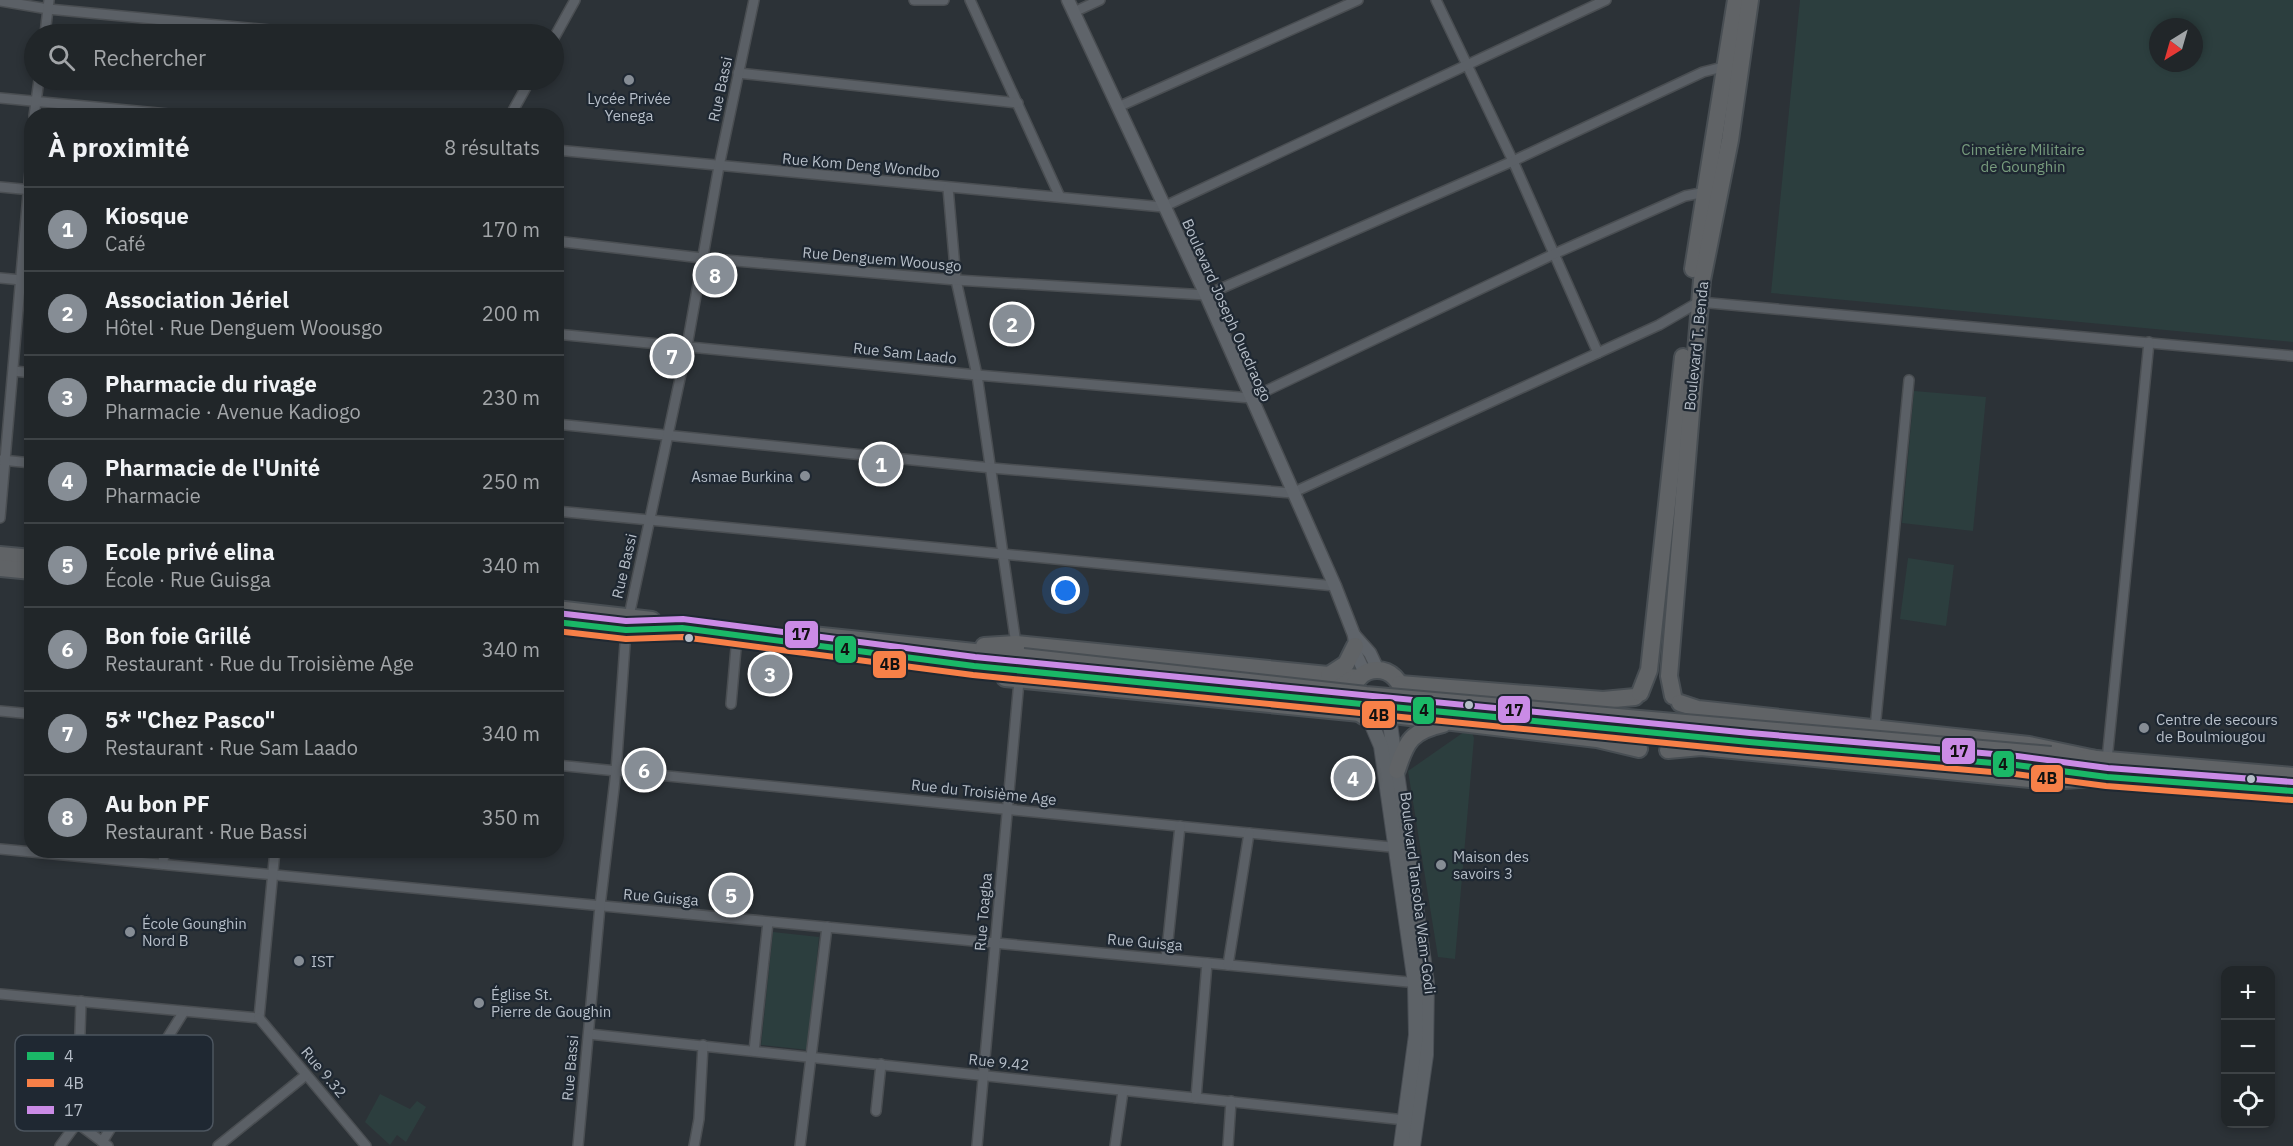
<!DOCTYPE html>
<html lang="fr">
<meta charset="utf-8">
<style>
body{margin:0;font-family:"IBM Plex Sans",sans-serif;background:#292e31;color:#f1f3f6}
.controls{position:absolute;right:18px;bottom:18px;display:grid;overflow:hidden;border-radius:12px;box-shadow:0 3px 9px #0003}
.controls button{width:54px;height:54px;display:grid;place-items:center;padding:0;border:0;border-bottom:2px solid #3e4346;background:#212629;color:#f1f3f6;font:30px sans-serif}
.compass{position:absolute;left:2149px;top:18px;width:54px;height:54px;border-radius:50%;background:#212629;box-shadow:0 3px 9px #0003;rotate:217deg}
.you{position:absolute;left:1066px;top:591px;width:21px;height:21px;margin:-15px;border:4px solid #fff;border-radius:50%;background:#1a73e8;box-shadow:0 0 0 9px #1a73e833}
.badge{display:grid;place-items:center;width:39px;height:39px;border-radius:50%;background:#868d95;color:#fff;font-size:20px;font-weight:700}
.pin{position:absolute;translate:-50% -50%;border:3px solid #fff;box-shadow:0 2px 6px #0006}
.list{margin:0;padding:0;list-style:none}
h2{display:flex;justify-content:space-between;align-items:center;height:78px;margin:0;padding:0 24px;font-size:26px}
h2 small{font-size:20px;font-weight:400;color:#a2a5a8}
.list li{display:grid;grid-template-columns:39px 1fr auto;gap:18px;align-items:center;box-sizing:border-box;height:84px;padding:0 24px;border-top:2px solid #3e4346}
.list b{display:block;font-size:22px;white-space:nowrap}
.list p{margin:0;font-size:20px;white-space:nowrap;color:#a2a5a8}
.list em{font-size:20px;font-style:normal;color:#a2a5a8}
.icon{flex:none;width:33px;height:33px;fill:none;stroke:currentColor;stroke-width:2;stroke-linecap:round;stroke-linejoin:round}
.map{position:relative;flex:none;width:2293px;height:1146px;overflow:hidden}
.search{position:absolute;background:#212629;box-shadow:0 3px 9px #0003;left:24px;top:24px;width:540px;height:66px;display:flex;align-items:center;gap:15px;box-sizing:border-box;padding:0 21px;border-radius:33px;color:#a2a5a8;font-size:22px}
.panel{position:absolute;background:#212629;box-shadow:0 3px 9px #0003;left:24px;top:108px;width:540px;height:750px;border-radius:24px}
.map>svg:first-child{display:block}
.green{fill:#2c3e3e;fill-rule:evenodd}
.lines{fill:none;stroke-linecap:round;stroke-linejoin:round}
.street-casing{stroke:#4a4e52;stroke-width:12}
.secondary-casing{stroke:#4a4e52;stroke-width:15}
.primary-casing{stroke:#494e54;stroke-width:16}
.highway-casing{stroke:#484e53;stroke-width:20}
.street{stroke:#5b6066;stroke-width:9}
.secondary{stroke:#5f646a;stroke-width:12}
.primary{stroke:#5d6267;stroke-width:14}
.highway{stroke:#606366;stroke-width:16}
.highway-bridge-casing{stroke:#484e53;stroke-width:20;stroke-linecap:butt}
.highway-bridge{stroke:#606366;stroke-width:16}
.bus-1-casing{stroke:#1f2832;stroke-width:10}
.bus-2-casing{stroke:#1f2832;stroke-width:10}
.bus-3-casing{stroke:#1f2832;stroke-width:10}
.bus-1{stroke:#1ab867;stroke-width:6}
.bus-2{stroke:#f78048;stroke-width:6}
.bus-3{stroke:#ca8be6;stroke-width:6}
.poi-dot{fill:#868d95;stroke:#1f2832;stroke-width:2}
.bus-dot{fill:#b6bec8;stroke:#1f2832;stroke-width:2}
.labels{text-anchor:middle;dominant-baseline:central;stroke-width:4.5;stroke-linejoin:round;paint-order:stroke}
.street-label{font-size:15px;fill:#b6bec8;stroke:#1f2832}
.poi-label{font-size:15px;fill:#b6bec8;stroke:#1f2832;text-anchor:start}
.park-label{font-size:15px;fill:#779b7d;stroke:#1f2832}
.key{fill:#1f2832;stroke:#4c555f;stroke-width:1.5}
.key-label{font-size:16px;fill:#b6bec8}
.line-badge{stroke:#1f2832;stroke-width:2}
.pale-badge-label{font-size:16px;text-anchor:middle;font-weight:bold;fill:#111}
</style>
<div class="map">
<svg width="2293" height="1146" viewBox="0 0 2293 1146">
<rect width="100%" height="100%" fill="#2c3237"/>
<g class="green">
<path d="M1800 0H2293V342L1771 293ZM2158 27H2194V63H2158Z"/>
<path d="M1914 391 1986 397 1973 531 1902 523Z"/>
<path d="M1908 558 1954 565 1946 626 1900 619Z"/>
<path d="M1464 732 1472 733 1474 738 1455 959 1438 957 1408 771Z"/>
<path d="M773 932 819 937 808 1050 761 1045Z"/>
<path d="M380 1094 410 1109 417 1101 426 1107 406 1142 397 1135 390 1145 365 1122Z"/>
</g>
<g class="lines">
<g class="street-casing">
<g id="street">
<path d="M914 0H944"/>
<path d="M970 0 1060 197"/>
<path d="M1436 0 1513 161 1598 353"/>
<path d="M0 1 48 9 312 34"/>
<path d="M1074 12 1100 0"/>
<path d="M45 34 49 0"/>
<path d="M554 38 575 0"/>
<path d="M738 73 1018 103"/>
<path d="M0 98 189 116"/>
<path d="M1118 107 1358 0"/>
<path d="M34 116 39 80"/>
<path d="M510 116 530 80"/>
<path d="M556 150 1163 207 1606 0"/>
<path d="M0 187 32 190"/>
<path d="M948 188 956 280 977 375 1016 644"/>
<path d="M556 241 702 258 956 280 1206 295 1513 161 1703 72 1727 66"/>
<path d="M0 278 32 281"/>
<path d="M556 334 977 375 1251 398 1554 254 1685 196 1706 192"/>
<path d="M14 371 32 373"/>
<path d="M556 424 992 468 1292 493 1659 325 1699 302 2293 356"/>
<path d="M1 460 32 463"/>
<path d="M556 511 1335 586"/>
<path d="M0 518 32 148"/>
<path d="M731 704 737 637"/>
<path d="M0 711 32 714"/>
<path d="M1875 729 1909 380"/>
<path d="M2107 760 2149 342"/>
<path d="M556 765 1401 848"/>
<path d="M0 849 1419 983"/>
<path d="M163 864 164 850"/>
<path d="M1166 959 1180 826"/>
<path d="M1228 965 1249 833"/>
<path d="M0 994 259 1018"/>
<path d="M259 1018 275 850"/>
<path d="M259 1018 366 1146"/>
<path d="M589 1034 1405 1120"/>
<path d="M754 1051 768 922"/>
<path d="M1196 1098 1207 963"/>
<path d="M876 1111 881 1064"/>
<path d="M77 1123 108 1146"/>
<path d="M102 1142 183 1013"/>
<path d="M60 1146 77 1123 81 1001"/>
<path d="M218 1146 306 1075"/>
<path d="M578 1146 600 906 616 771 626 630 687 346 719 166 754 0"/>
<path d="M694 1146 699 1119 703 1045"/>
<path d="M800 1146 827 927"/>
<path d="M977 1146 1019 681"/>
<path d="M1115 1146 1123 1091"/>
<path d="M1228 1146 1231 1101"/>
</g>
</g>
<g class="secondary-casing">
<g id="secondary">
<path d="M1068 0 1206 295 1335 586 1354 635 1356 654 1365 673"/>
<path d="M1354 635 1370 653 1378 670"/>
</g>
</g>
<g class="primary-casing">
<g id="primary">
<path d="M1389 717 1427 983 1426 1055 1413 1146"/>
<path d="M1369 718 1381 746 1415 983 1416 1035 1401 1146"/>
</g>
</g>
<g class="highway-casing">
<g id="highway">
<path d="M1693 269 1736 0"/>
<path d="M0 555 32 558"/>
<path d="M0 568 32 571"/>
<path d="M556 609 652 620"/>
<path d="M556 622 626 630 682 628 737 637 1023 670"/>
<path d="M803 634 1023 657"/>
<path d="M984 646 1016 644 1359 678"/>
<circle cx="1377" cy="695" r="25"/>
<path d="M1329 675 1346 664 1355 646"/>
<path d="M1005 678 1360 713"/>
<path d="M1400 684 1603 700 1635 697"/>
<path d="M1640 693 1649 670 1683 357"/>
<path d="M1673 696 1669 676 1702 280 1730 140 1750 0"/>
<path d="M1680 703 1698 709 2029 745 2096 759"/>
<path d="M1393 715 1597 739 1639 749"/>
<path d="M1668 750 1701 747 2050 781 2107 777"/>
<path d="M2085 758 2293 776"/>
<path d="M1397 770C1406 741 1412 731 1443 724"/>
<path d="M2095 775 2293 791"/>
</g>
</g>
<use href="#street" class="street"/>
<use href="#secondary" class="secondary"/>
<use href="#primary" class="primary"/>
<use href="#highway" class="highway"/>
<g class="highway-bridge-casing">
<g id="highway-bridge">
<path d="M1023 657 1366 695 2051 755"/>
<path d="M1023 670 1252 694"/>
<path d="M1558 723 1786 745"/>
<path d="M1997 763 2050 768"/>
</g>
</g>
<use href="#highway-bridge" class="highway-bridge"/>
<g class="bus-1-casing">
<path id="bus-1" d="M556 622 626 630 682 628 974 666 1749 742 2016 765 2107 777 2293 791"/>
</g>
<g class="bus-2-casing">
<path id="bus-2" d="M556 631 626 639 682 637 973 675 1748 751 2015 774 2106 786 2292 800"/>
</g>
<g class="bus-3-casing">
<path id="bus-3" d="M557 613 626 621 683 619 975 657 1750 733 2017 756 2108 768 2293 782"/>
</g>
<use href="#bus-1" class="bus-1"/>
<use href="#bus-2" class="bus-2"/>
<use href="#bus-3" class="bus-3"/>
</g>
<g class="poi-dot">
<circle cx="629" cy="80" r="6"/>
<circle cx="805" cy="476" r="6"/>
<circle cx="2144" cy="728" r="6"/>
<circle cx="1441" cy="865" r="6"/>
<circle cx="130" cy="932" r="6"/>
<circle cx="299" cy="961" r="6"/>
<circle cx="479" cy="1003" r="6"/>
</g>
<g class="bus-dot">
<circle cx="689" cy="638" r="5"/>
<circle cx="1469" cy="705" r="5"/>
<circle cx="2251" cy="779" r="5"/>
</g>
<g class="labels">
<g class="street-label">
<text transform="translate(720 89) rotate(-78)">Rue Bassi</text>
<text transform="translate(861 165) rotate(5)">Rue Kom Deng Wondbo</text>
<text transform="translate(882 259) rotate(5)">Rue Denguem Woousgo</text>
<text transform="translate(1227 310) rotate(66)">Boulevard Joseph Ouedraogo</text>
<text transform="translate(1696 346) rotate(-84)">Boulevard T. Benda</text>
<text transform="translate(905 353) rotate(6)">Rue Sam Laado</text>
<text transform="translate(624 566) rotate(-77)">Rue Bassi</text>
<text transform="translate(984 792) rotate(6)">Rue du Troisième Age</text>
<text transform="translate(1418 893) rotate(83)">Boulevard Tansoba Wam-Godi</text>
<text transform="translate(661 897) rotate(5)">Rue Guisga</text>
<text transform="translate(983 912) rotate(-85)">Rue Toagba</text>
<text transform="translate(1145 942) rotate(5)">Rue Guisga</text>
<text transform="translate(999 1062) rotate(6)">Rue 9.42</text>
<text transform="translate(570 1068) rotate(-85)">Rue Bassi</text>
<text transform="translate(324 1072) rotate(50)">Rue 9.32</text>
</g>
<g class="poi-label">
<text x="629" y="98" text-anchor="middle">Lycée Privée<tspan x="629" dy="17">Yenega</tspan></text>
<text x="793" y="476" text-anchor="end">Asmae Burkina</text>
<text x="2156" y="719">Centre de secours<tspan x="2156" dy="17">de Boulmiougou</tspan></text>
<text x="1453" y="856">Maison des<tspan x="1453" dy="17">savoirs 3</tspan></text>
<text x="142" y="923">École Gounghin<tspan x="142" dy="17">Nord B</tspan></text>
<text x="311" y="961">IST</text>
<text x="491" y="994">Église St.<tspan x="491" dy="17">Pierre de Goughin</tspan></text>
</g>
<g class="park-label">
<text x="2023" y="149">Cimetière Militaire<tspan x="2023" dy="17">de Gounghin</tspan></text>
</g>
</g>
<rect x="15" y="1035" width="198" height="96" rx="9" class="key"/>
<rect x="27" y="1052" width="27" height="8" fill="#1ab867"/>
<rect x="27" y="1079" width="27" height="8" fill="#f78048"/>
<rect x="27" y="1106" width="27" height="8" fill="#ca8be6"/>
<g class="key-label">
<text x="64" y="1062">4</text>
<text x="64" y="1089">4B</text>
<text x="64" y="1116">17</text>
</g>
<g class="line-badge">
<rect x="784" y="620" width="35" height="29" rx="6" fill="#ca8be6"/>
<rect x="834" y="635" width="23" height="29" rx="6" fill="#1ab867"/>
<rect x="872" y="650" width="35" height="29" rx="6" fill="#f78048"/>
<rect x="1497" y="695" width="34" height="29" rx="6" fill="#ca8be6"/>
<rect x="1412" y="696" width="23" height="29" rx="6" fill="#1ab867"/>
<rect x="1361" y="700" width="35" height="29" rx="6" fill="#f78048"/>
<rect x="1941" y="737" width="35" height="28" rx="6" fill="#ca8be6"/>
<rect x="1992" y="750" width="23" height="28" rx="6" fill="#1ab867"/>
<rect x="2030" y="764" width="34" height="29" rx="6" fill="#f78048"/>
</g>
<g class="pale-badge-label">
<text x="801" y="640">17</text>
<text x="845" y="655">4</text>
<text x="890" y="670">4B</text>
<text x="1514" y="716">17</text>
<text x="1424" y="716">4</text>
<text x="1379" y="721">4B</text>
<text x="1959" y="757">17</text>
<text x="2003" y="770">4</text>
<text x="2047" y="784">4B</text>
</g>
</svg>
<div class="controls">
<button>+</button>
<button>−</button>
<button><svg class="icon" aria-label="locate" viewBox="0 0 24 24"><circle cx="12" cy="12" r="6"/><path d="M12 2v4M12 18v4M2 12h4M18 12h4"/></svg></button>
</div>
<svg class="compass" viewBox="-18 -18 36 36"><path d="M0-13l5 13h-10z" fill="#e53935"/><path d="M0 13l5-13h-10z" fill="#a2a5a8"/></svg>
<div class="you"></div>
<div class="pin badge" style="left:881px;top:464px">1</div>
<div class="pin badge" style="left:1012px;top:324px">2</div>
<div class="pin badge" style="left:770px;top:674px">3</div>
<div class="pin badge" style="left:1353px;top:778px">4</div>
<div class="pin badge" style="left:731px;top:895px">5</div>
<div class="pin badge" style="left:644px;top:770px">6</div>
<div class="pin badge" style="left:672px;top:356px">7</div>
<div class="pin badge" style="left:715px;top:275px">8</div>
<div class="search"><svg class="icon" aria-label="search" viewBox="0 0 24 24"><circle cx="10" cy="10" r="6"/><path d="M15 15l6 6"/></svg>Rechercher</div>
<section class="panel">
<h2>À proximité<small>8 résultats</small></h2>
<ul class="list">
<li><span class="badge">1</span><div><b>Kiosque</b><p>Café</p></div><em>170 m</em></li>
<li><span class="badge">2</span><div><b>Association Jériel</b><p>Hôtel · Rue Denguem Woousgo</p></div><em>200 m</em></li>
<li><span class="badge">3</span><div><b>Pharmacie du rivage</b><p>Pharmacie · Avenue Kadiogo</p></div><em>230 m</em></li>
<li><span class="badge">4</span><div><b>Pharmacie de l'Unité</b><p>Pharmacie</p></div><em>250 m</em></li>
<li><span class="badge">5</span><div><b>Ecole privé elina</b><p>École · Rue Guisga</p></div><em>340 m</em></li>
<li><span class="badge">6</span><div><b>Bon foie Grillé</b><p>Restaurant · Rue du Troisième Age</p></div><em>340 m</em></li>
<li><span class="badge">7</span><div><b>5* &quot;Chez Pasco&quot;</b><p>Restaurant · Rue Sam Laado</p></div><em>340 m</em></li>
<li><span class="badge">8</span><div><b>Au bon PF</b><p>Restaurant · Rue Bassi</p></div><em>350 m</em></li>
</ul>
</section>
</div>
